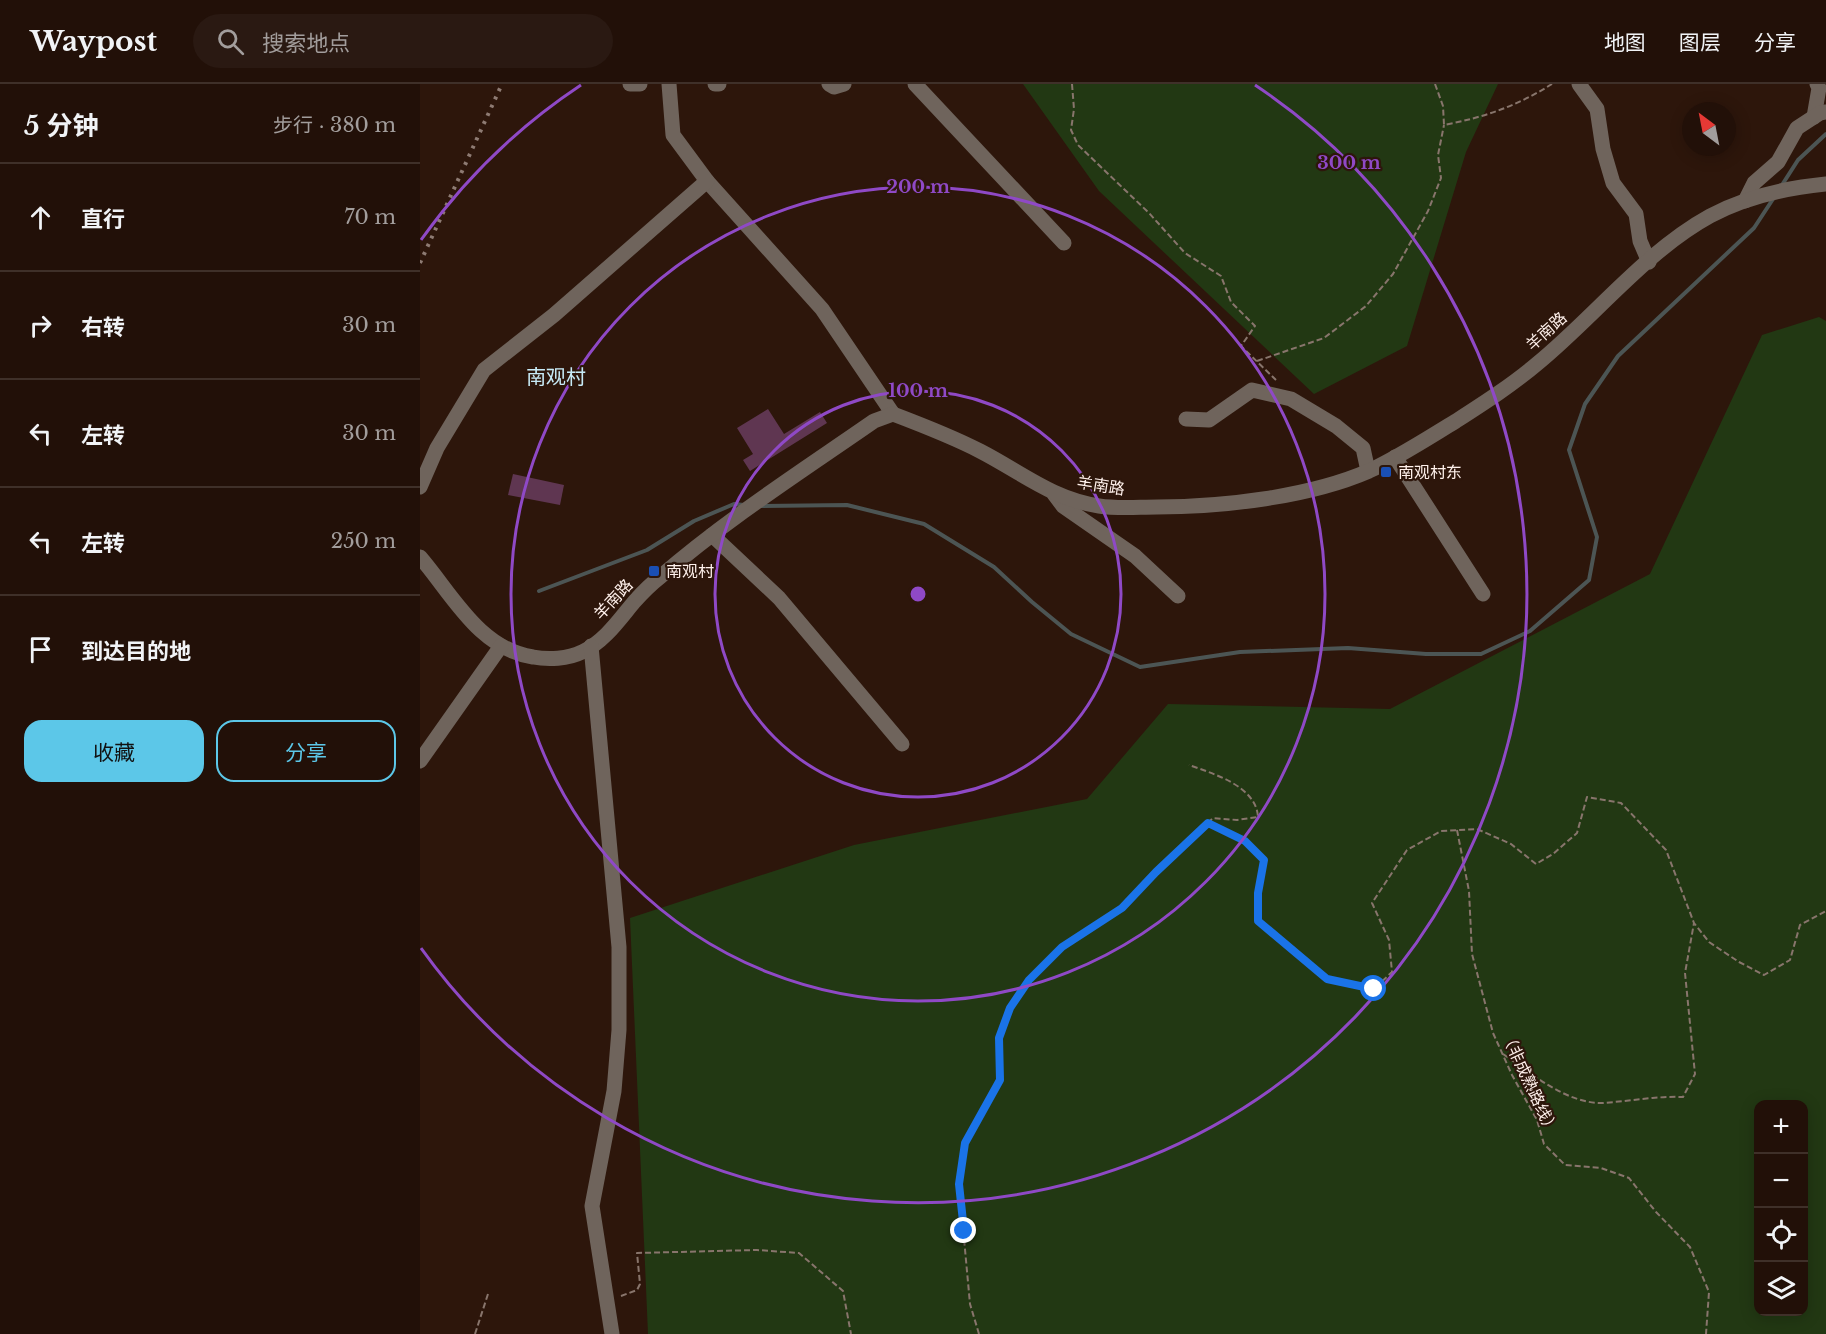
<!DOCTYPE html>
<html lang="zh">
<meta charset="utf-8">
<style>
body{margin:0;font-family:"Libre Baskerville","Noto Sans SC",serif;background:#2a1912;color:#f1f3f6}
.controls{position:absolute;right:18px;bottom:18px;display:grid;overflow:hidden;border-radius:12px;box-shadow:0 3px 15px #0003}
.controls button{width:54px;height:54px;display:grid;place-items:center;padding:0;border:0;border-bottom:2px solid #3f3029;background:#221008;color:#f1f3f6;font:30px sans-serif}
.compass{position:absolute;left:1262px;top:18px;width:54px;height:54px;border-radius:50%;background:#221008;box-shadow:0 3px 15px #0003;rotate:328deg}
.stop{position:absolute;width:18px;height:18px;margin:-14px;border:4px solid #1a73e8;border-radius:50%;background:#fff}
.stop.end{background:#1a73e8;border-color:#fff;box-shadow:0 2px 6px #0008}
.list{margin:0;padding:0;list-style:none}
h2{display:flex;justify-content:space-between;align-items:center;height:78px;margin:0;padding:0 24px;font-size:26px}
h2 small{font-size:20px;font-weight:400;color:#a29d9c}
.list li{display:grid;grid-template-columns:39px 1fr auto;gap:18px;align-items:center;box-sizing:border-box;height:108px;padding:0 24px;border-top:2px solid #3f3029}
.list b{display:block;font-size:22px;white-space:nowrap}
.list em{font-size:20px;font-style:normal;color:#a29d9c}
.actions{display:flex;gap:12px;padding:18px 24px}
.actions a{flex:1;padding:14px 0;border:2px solid #5cc7e8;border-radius:18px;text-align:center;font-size:21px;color:#5cc7e8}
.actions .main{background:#5cc7e8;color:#111}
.icon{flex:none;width:33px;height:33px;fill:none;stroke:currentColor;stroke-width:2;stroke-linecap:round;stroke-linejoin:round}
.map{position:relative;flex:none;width:1406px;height:1250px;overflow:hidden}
header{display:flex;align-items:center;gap:36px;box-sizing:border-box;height:84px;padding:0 30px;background:#221008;border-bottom:2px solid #3f3029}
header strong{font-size:28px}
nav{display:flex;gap:33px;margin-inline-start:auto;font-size:21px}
.search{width:420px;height:54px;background:#2a1912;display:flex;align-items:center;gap:15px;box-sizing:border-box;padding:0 21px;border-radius:33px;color:#a29d9c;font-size:22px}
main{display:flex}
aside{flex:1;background:#221008}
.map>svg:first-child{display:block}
.green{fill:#223813;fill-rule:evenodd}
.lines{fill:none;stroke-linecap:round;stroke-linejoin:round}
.stream{stroke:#4c5554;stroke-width:4}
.building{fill:#5f3651}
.path{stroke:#88756c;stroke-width:2;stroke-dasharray:6 3;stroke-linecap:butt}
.minor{stroke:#6f645c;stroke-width:15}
.rail{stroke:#8e7b73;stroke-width:4;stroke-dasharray:3 6;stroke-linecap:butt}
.route{stroke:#1a73e8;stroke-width:8}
.ring{fill:none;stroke:#8f49c6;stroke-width:3}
.transit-dot{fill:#1a4fb4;stroke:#2d160b;stroke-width:2}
.labels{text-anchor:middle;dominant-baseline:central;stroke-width:4.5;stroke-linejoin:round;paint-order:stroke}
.street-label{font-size:16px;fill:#fef0eb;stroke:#2d160b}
.poi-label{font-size:16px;fill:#fef0eb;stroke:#2d160b;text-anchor:start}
.quarter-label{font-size:20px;fill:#c7eaf6;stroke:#2d160b}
.centre{fill:#8f49c6;stroke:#2d160b;stroke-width:3}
.ring-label{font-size:18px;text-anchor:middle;font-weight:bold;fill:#8f49c6;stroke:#2d160b;stroke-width:4.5;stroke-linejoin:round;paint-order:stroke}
</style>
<header>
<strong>Waypost</strong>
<div class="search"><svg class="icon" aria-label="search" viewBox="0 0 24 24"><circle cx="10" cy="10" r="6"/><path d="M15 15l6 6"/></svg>搜索地点</div>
<nav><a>地图</a><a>图层</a><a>分享</a></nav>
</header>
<main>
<aside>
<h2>5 分钟<small>步行 · 380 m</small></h2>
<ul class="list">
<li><svg class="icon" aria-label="ahead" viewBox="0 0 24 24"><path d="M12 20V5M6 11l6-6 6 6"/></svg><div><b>直行</b></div><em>70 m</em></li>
<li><svg class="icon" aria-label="right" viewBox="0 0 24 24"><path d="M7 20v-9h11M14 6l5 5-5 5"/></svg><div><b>右转</b></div><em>30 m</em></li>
<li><svg class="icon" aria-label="left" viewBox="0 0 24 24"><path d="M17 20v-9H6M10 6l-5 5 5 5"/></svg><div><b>左转</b></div><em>30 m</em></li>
<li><svg class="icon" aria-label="left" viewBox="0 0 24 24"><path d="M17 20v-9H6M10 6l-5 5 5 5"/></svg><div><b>左转</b></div><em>250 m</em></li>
<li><svg class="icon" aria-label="arrive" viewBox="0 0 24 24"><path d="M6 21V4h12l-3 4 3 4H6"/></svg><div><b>到达目的地</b></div></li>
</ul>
<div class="actions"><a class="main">收藏</a><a>分享</a></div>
</aside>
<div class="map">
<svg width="1406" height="1250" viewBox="0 0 1406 1250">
<rect width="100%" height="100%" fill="#2d160b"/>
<g class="green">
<path d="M603 0H1078L1046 68 987 262 894 310 679 107Z"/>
<path d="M1399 233 1406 237V1250H228L210 834 434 761 667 715 748 620 970 625 1230 490 1342 251ZM1338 1020H1384V1228H1338Z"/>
</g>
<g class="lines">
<g class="stream">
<path d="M1362 101 1378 76 1406 50"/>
<path d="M341 422 427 421 504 440 574 483 612 518 651 550 720 583 820 568 928 564 1006 570H1061L1110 547 1169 496 1177 453 1149 366 1165 320 1198 272 1334 144 1353 115"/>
<path d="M119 507 227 466 274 437 314 420 324 421"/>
</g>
</g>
<g class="building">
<path d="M348 325 364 350 400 328 407 339 330 387 323 376 333 370 317 344Z"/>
<path d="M93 390 144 401 140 421 88 411Z"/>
</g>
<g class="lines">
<g class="path">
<path d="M652 0 654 25 651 46 658 61 729 129 765 169 801 192 811 218 835 242 821 262 856 296"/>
<path d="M1015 0 1023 22 1024 41C1065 33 1097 22 1132 0"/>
<path d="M837 277 904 254 946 222 973 190 1008 127 1021 94 1018 71 1024 41"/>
<path d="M788 739 825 757 844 776 838 809V837L907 895 954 905 972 888 969 856 952 819 987 766 1021 747 1057 745 1091 760 1116 780 1133 770 1157 749 1167 713 1201 719 1246 766 1274 839 1289 858 1319 878 1344 891 1370 876 1380 841 1406 827"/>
<path d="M1037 746 1049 807 1052 870 1073 949 1092 991 1117 1036 1124 1060 1145 1081 1181 1084 1209 1094 1236 1128 1270 1163 1289 1208 1286 1250"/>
<path d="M1083 970C1112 990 1147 1020 1183 1019 1210 1017 1236 1012 1263 1013L1275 990 1265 889 1274 839"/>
<path d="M201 1212 217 1206 220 1200 217 1169 337 1166 379 1169 423 1207 431 1250"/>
<path d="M55 1250 68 1210"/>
<path d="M559 1250 550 1220 539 1100 545 1059 580 996 579 954 590 924 609 896 642 863 702 824 736 788 793 734 817 736 838 733C836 702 794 690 769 681"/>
</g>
<g class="minor">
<path d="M210 0H220"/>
<path d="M295 0H299"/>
<path d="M409 0 414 3 424 0"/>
<path d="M495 0 644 159"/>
<path d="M1159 0 1177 25 1183 65 1193 99 1216 130 1220 157 1229 178"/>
<path d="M1394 33 1399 4 1397 0"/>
<path d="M287 97 402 225 473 330"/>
<path d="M1325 117 1334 99 1358 78 1377 44 1400 29 1406 28"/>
<path d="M766 335 789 336 832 306 871 315 916 342 943 364 948 387"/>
<path d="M975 373 1063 510"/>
<path d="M0 403 17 364 64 286 134 231 287 97 253 51 249 0"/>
<path d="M634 410 643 422 715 472 758 512"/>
<path d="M292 451 359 514 482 660"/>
<path d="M0 473C32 510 59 565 113 573 128 576 148 575 162 568 184 558 199 536 214 518 222 509 231 500 240 493 307 435 382 387 454 337L473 330C502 341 533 353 560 367 601 388 632 415 679 422 698 425 718 423 737 423 803 423 889 413 949 387 979 373 1008 354 1036 337 1064 319 1092 301 1118 279 1174 233 1226 167 1290 132 1325 113 1366 104 1406 100"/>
<path d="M171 562 199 863V946L194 1007 172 1122 192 1250"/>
<path d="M0 677 81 562"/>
</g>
<path class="rail" d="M0 179 82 0"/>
</g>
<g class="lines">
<path class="route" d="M544 1147 539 1100 545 1059 580 996 579 954 590 924 609 896 642 863 702 824 736 788 788 739 825 757 844 776 838 809V837L907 895 954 905"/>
</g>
<g class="ring">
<circle cx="498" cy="510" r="203"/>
<circle cx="498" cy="510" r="407"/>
<path d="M1 156A610 610 0 0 1 161 1M835 1A610 610 0 1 1 1 864"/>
</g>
<g class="transit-dot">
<rect x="960" y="382" width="12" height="12" rx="3"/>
<rect x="228" y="481" width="12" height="12" rx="3"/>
</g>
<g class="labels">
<g class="street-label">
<text transform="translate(1126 247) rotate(-42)">羊南路</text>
<text transform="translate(681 401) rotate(9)">羊南路</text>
<text transform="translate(193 515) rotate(-47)">羊南路</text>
<text transform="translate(1110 999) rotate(65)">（非成熟路线）</text>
</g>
<g class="poi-label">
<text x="978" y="388">南观村东</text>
<text x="246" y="487">南观村</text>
</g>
<g class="quarter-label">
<text x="136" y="293">南观村</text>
</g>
</g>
<circle cx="498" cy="510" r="9" class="centre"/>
<g class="ring-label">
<text x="929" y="85">300 m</text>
<text x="498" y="109">200 m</text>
<text x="498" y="313">100 m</text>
</g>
</svg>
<div class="controls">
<button>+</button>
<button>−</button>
<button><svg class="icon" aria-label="locate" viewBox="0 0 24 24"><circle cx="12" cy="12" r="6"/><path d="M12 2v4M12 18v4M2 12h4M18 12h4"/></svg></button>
<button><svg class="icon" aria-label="layers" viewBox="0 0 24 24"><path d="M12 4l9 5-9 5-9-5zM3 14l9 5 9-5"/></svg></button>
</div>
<svg class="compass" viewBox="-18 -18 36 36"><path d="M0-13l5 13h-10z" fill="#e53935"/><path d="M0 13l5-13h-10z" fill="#a29d9c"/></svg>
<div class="stop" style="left:954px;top:905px"></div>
<div class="stop end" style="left:544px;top:1147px"></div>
</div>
</main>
